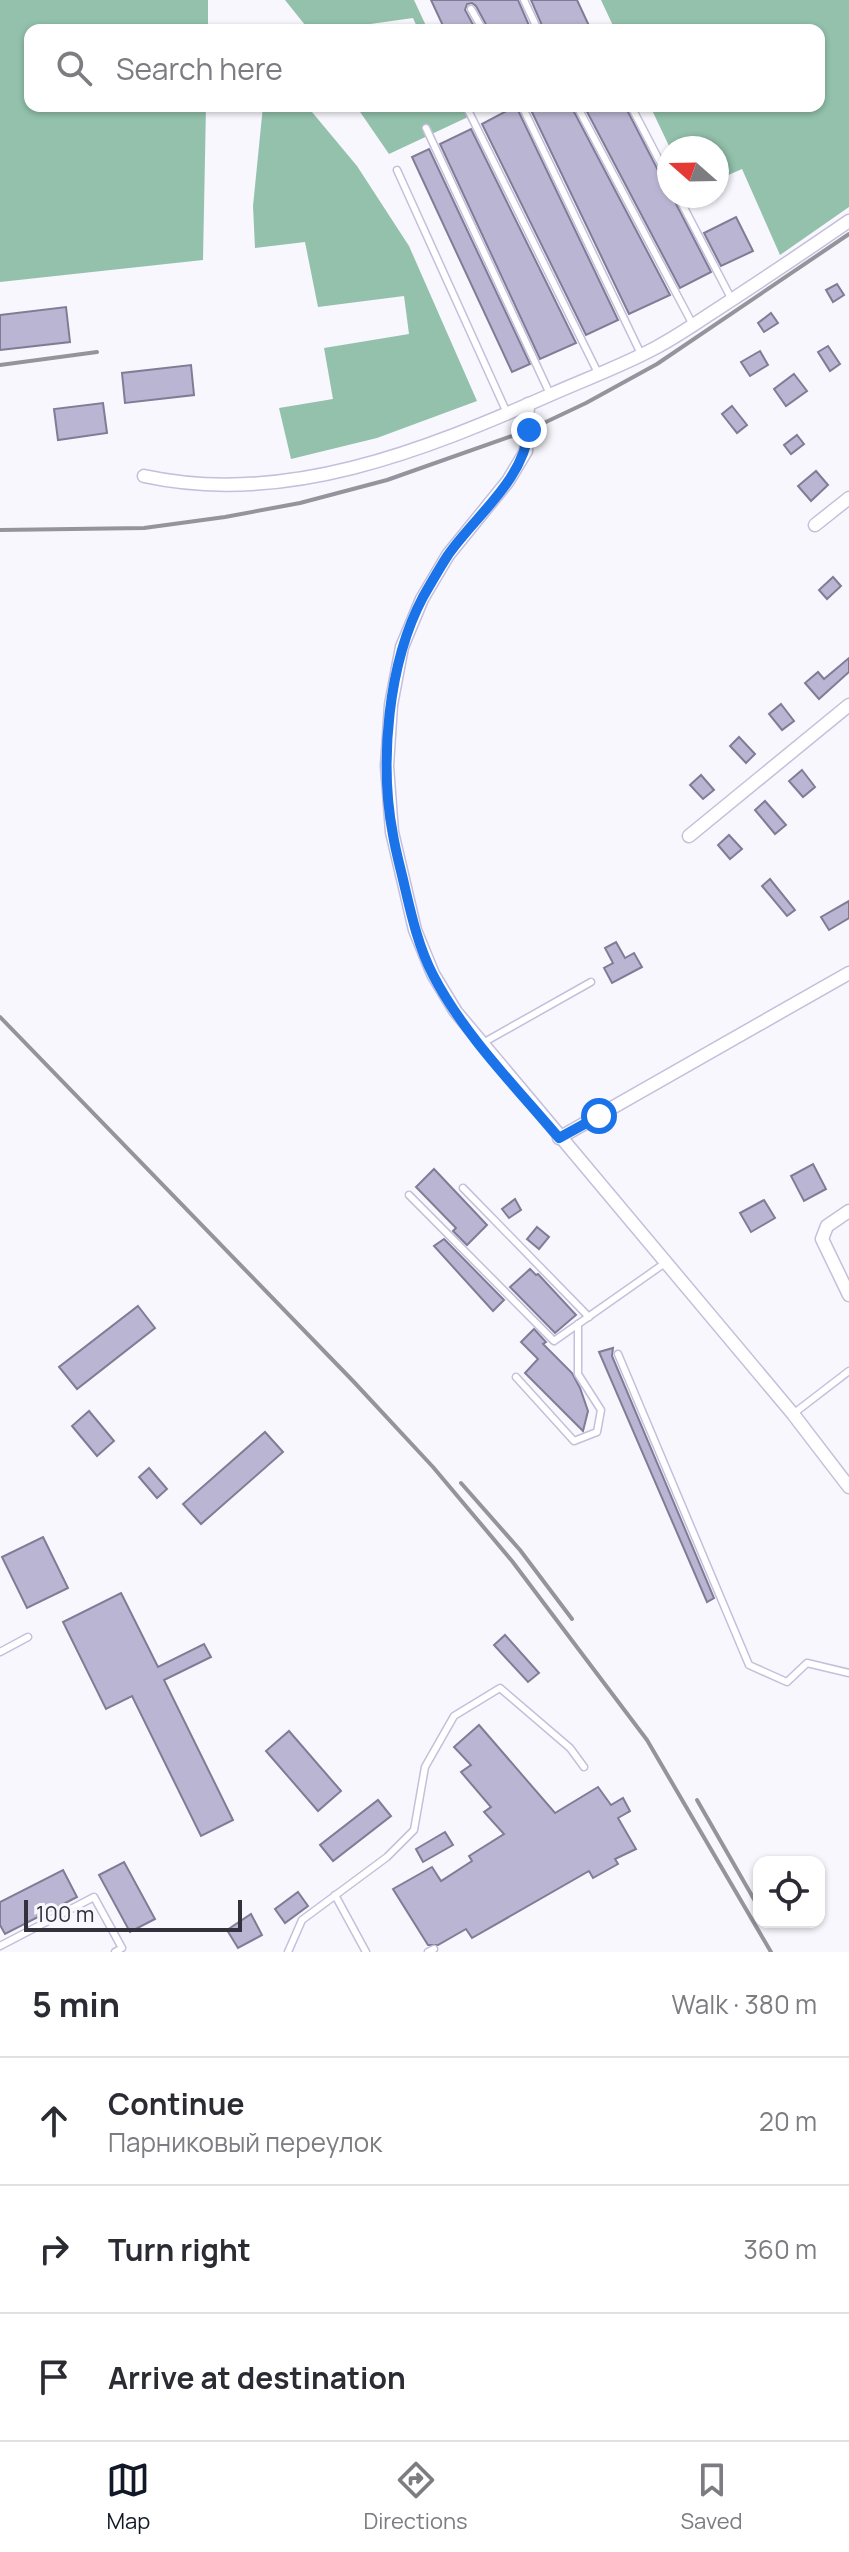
<!DOCTYPE html>
<meta charset="utf-8">
<style>
body{margin:0;font-family:Manrope,sans-serif;background:#f2f2f3;color:#2b2b33}
.controls{position:absolute;right:24px;bottom:24px;display:grid;overflow:hidden;border-radius:16px;box-shadow:0 2px 6px #0004}
.controls button{width:72px;height:72px;display:grid;place-items:center;padding:0;border:0;border-bottom:2px solid #e1e1e2;background:#fff;color:#2b2b33;font:40px sans-serif}
.compass{position:absolute;left:657px;top:136px;width:72px;height:72px;border-radius:50%;background:#fff;box-shadow:0 2px 6px #0004;rotate:290deg}
.scale{position:absolute;left:24px;bottom:20px;width:218px;box-sizing:border-box;padding-left:8px;border:4px solid #33313c;border-top:0;font-size:22px;line-height:28px;white-space:nowrap;color:#33313c;-webkit-text-stroke:6px #f8f7fd;paint-order:stroke}
.stop{position:absolute;width:24px;height:24px;margin:-18px;border:6px solid #1a73e8;border-radius:50%;background:#fff}
.stop.end{background:#1a73e8;border-color:#fff;box-shadow:0 2px 8px #0008}
.list{margin:0;padding:0;list-style:none}
h2{display:flex;justify-content:space-between;align-items:center;height:104px;margin:0;padding:0 32px;font-size:34px}
h2 small{font-size:26px;font-weight:400;color:#7c7c81}
.list li{display:grid;grid-template-columns:52px 1fr auto;gap:24px;align-items:center;box-sizing:border-box;height:128px;padding:0 32px;border-top:2px solid #e1e1e2}
.list b{display:block;font-size:30px;white-space:nowrap}
.list p{margin:0;font-size:26px;white-space:nowrap;color:#7c7c81}
.list em{font-size:26px;font-style:normal;color:#7c7c81}
.icon{flex:none;width:44px;height:44px;fill:none;stroke:currentColor;stroke-width:2;stroke-linecap:round;stroke-linejoin:round}
.map{position:relative;flex:none;width:849px;height:1952px;overflow:hidden}
.search{position:absolute;background:#fff;box-shadow:0 2px 6px #0004;left:24px;right:24px;top:24px;height:88px;display:flex;align-items:center;gap:20px;box-sizing:border-box;padding:0 28px;border-radius:16px;color:#7c7c81;font-size:30px}
.sheet{height:488px;background:#fff}
nav{display:flex;justify-content:space-around;align-items:center;box-sizing:border-box;height:112px;border-top:2px solid #e1e1e2;background:#fff;font-size:22px;color:#7c7c81}
nav a{display:grid;justify-items:center;gap:4px}
nav .on{color:#111827}
.map>svg:first-child{display:block}
.forest{fill:#93c1ac}
.building{fill:#bab5d2;stroke:#807c96;stroke-width:2}
.lines{fill:none;stroke-linecap:round;stroke-linejoin:round}
.lane-casing{stroke:#c4bfdc;stroke-width:9}
.street-casing{stroke:#c4bfdc;stroke-width:15}
.lane{stroke:#fff;stroke-width:6}
.street{stroke:#fff;stroke-width:12}
.rail{stroke:#95949c;stroke-width:4}
.route{stroke:#1a73e8;stroke-width:10}
</style>
<div class="map">
<svg width="849" height="1952" viewBox="0 0 849 1952">
<rect width="100%" height="100%" fill="#f8f7fd"/>
<g class="forest">
<path d="M0 0H208V30H30V106H206L203 260 0 282Z"/>
<path d="M285 0H414L428 30H413L417 27 413 18 356 26 351 30H309Z"/>
<path d="M601 0H849V207L780 255 742 169 717 180V148H670L650 106H819V30H615Z"/>
<path d="M263 106H307L357 166 409 246 477 401 377 438 291 459 279 408 333 399 324 348 409 334 404 296 318 307 305 242 255 248 253 206Z"/>
<path d="M356 106H463L468 117 389 154Z"/>
</g>
<g class="building">
<path d="M431 0H518L531 30H489L476 6 472 3 467 4 465 10 476 30H445Z"/>
<path d="M531 0H577L591 30H544Z"/>
<path d="M516 106 618 320 586 335 482 124Z"/>
<path d="M529 106H571L670 295 629 314Z"/>
<path d="M584 106H625L664 182 669 185V196H672L711 272 680 288Z"/>
<path d="M471 129 576 343 540 359 440 144Z"/>
<path d="M429 149 530 364 512 372 412 157Z"/>
<path d="M736 217 753 251 721 266 704 233Z"/>
<path d="M837 284 844 295 833 302 826 290Z"/>
<path d="M66 307 70 342 0 350V315Z"/>
<path d="M771 313 778 323 764 332 758 323Z"/>
<path d="M828 346 840 364 830 371 818 352Z"/>
<path d="M760 351 768 365 750 376 741 362Z"/>
<path d="M191 365 194 395 125 403 122 373Z"/>
<path d="M794 374 807 391 786 406 774 389Z"/>
<path d="M103 403 107 433 58 440 54 409Z"/>
<path d="M732 406 747 425 737 433 722 414Z"/>
<path d="M797 435 804 444 791 454 784 445Z"/>
<path d="M816 471 828 485 811 501 798 486Z"/>
<path d="M833 577 841 586 827 599 819 590Z"/>
<path d="M849 658V672L819 699 805 683 818 672 824 679Z"/>
<path d="M781 704 794 721 782 730 769 714Z"/>
<path d="M739 737 755 754 746 763 730 746Z"/>
<path d="M802 770 815 787 803 797 789 781Z"/>
<path d="M701 775 714 790 703 799 690 785Z"/>
<path d="M765 801 786 825 775 834 755 810Z"/>
<path d="M729 835 742 849 730 859 718 845Z"/>
<path d="M770 879 795 910 787 916 762 886Z"/>
<path d="M849 901V918L829 930 821 917Z"/>
<path d="M616 942 625 958 634 953 642 967 612 983 604 968 613 963 605 948Z"/>
<path d="M813 1164 826 1189 804 1201 791 1176Z"/>
<path d="M434 1169 487 1225 467 1245 453 1231 456 1228 416 1187Z"/>
<path d="M515 1199 521 1210 509 1218 502 1209Z"/>
<path d="M764 1200 775 1218 751 1232 740 1213Z"/>
<path d="M537 1227 549 1237 539 1249 527 1239Z"/>
<path d="M444 1239 504 1300 493 1311 434 1246Z"/>
<path d="M530 1269 536 1275 538 1274 576 1315 555 1333 510 1287Z"/>
<path d="M138 1306 155 1328 77 1389 59 1367Z"/>
<path d="M534 1329 546 1342 543 1344 572 1373 580 1388 588 1411 583 1431 525 1373 538 1359 521 1342Z"/>
<path d="M613 1348 612 1356 714 1598 707 1602 599 1352Z"/>
<path d="M89 1411 114 1441 97 1456 72 1426Z"/>
<path d="M265 1432 283 1452 201 1524 183 1504Z"/>
<path d="M149 1468 167 1489 157 1498 139 1477Z"/>
<path d="M43 1537 68 1588 27 1608 2 1557Z"/>
<path d="M121 1593 158 1667 204 1644 211 1657 164 1680 233 1820 201 1836 132 1696 106 1709 63 1622Z"/>
<path d="M505 1635 539 1673 528 1682 494 1645Z"/>
<path d="M479 1725 555 1813 598 1787 611 1805 623 1798 630 1811 618 1818 636 1849 615 1859 618 1864 593 1878 589 1871 472 1938 466 1929 438 1945H428L393 1889 432 1867 441 1881 472 1861 469 1856 504 1834 484 1812 491 1807 461 1772 471 1765 454 1747Z"/>
<path d="M289 1731 341 1791 318 1811 266 1751Z"/>
<path d="M378 1800 391 1816 333 1861 320 1845Z"/>
<path d="M445 1832 453 1845 423 1862 416 1849Z"/>
<path d="M124 1862 155 1919 130 1932 99 1875Z"/>
<path d="M63 1870 77 1897 5 1934 0 1925V1902Z"/>
<path d="M298 1892 308 1906 285 1923 275 1909Z"/>
<path d="M251 1914 262 1935 238 1948 227 1930Z"/>
</g>
<g class="lines">
<g class="lane-casing">
<g id="lane">
<path d="M524 0 538 30"/>
<path d="M471 9 483 30"/>
<path d="M466 106 598 373"/>
<path d="M522 106 641 354"/>
<path d="M577 106 693 325"/>
<path d="M631 106 669 179"/>
<path d="M426 128 550 394"/>
<path d="M397 170 507 413"/>
<path d="M678 196 732 300"/>
<path d="M481 1044 591 982"/>
<path d="M463 1188 589 1317"/>
<path d="M409 1195 554 1341 665 1263"/>
<path d="M618 1354 749 1665 787 1682 807 1663 849 1673"/>
<path d="M516 1377 574 1441 597 1432 601 1410 578 1374V1324"/>
<path d="M793 1414 849 1371"/>
<path d="M0 1652 28 1637"/>
<path d="M335 1895 366 1952"/>
<path d="M0 1946 94 1897 122 1948 115 1952"/>
<path d="M288 1952 302 1920 387 1857 414 1830 425 1767 454 1716 500 1688 570 1748 584 1767"/>
<path d="M428 1952 434 1949"/>
</g>
</g>
<g class="street-casing">
<g id="street">
<path d="M528 404 526 451 508 481 448 555 422 599 402 647 391 705 387 766 392 832 415 930 433 974 456 1012 793 1414 849 1487"/>
<path d="M144 476C285 507 425 450 552 394 586 379 624 365 657 347 676 337 695 324 713 312 759 282 804 252 849 221"/>
<path d="M815 525 849 498"/>
<path d="M689 836 849 705"/>
<path d="M559 1138 849 973"/>
<path d="M849 1211 827 1226 822 1239 849 1295"/>
</g>
</g>
<use href="#lane" class="lane"/>
<use href="#street" class="street"/>
<g class="rail">
<path d="M0 365 97 352"/>
<path d="M0 530 144 528 225 517 300 503 387 480 529 430 586 403 657 364 849 234"/>
<path d="M0 1017 353 1381 433 1467 512 1561 647 1740 771 1952"/>
<path d="M461 1483 520 1550 572 1619"/>
<path d="M697 1800 759 1908"/>
</g>
</g>
<g class="lines">
<path class="route" d="M529 430C523 481 476 515 448 555 439 569 431 583 423 597 388 663 379 762 393 835 396 853 401 870 405 888 412 918 419 948 433 975 464 1035 516 1087 559 1138L599 1116"/>
</g>
</svg>
<div class="controls">
<button><svg class="icon" aria-label="locate" viewBox="0 0 24 24"><circle cx="12" cy="12" r="6"/><path d="M12 2v4M12 18v4M2 12h4M18 12h4"/></svg></button>
</div>
<svg class="compass" viewBox="-18 -18 36 36"><path d="M0-13l5 13h-10z" fill="#e53935"/><path d="M0 13l5-13h-10z" fill="#7c7c81"/></svg>
<div class="scale">100 m</div>
<div class="stop" style="left:599px;top:1116px"></div>
<div class="stop end" style="left:529px;top:430px"></div>
<div class="search"><svg class="icon" aria-label="search" viewBox="0 0 24 24"><circle cx="10" cy="10" r="6"/><path d="M15 15l6 6"/></svg>Search here</div>
</div>
<section class="sheet">
<h2>5 min<small>Walk · 380 m</small></h2>
<ul class="list">
<li><svg class="icon" aria-label="ahead" viewBox="0 0 24 24"><path d="M12 20V5M6 11l6-6 6 6"/></svg><div><b>Continue</b><p>Парниковый переулок</p></div><em>20 m</em></li>
<li><svg class="icon" aria-label="right" viewBox="0 0 24 24"><path d="M7 20v-9h11M14 6l5 5-5 5"/></svg><div><b>Turn right</b></div><em>360 m</em></li>
<li><svg class="icon" aria-label="arrive" viewBox="0 0 24 24"><path d="M6 21V4h12l-3 4 3 4H6"/></svg><div><b>Arrive at destination</b></div></li>
</ul>
</section>
<nav>
<a class="on"><svg class="icon" aria-label="map" viewBox="0 0 24 24"><path d="M3 6l6-2 6 2 6-2v14l-6 2-6-2-6 2zM9 4v14M15 6v14"/></svg>Map</a>
<a><svg class="icon" aria-label="directions" viewBox="0 0 24 24"><path d="M12 3l9 9-9 9-9-9zM9 14v-3h6M13 9l2 2-2 2"/></svg>Directions</a>
<a><svg class="icon" aria-label="saved" viewBox="0 0 24 24"><path d="M7 4h10v16l-5-4-5 4z"/></svg>Saved</a>
</nav>
